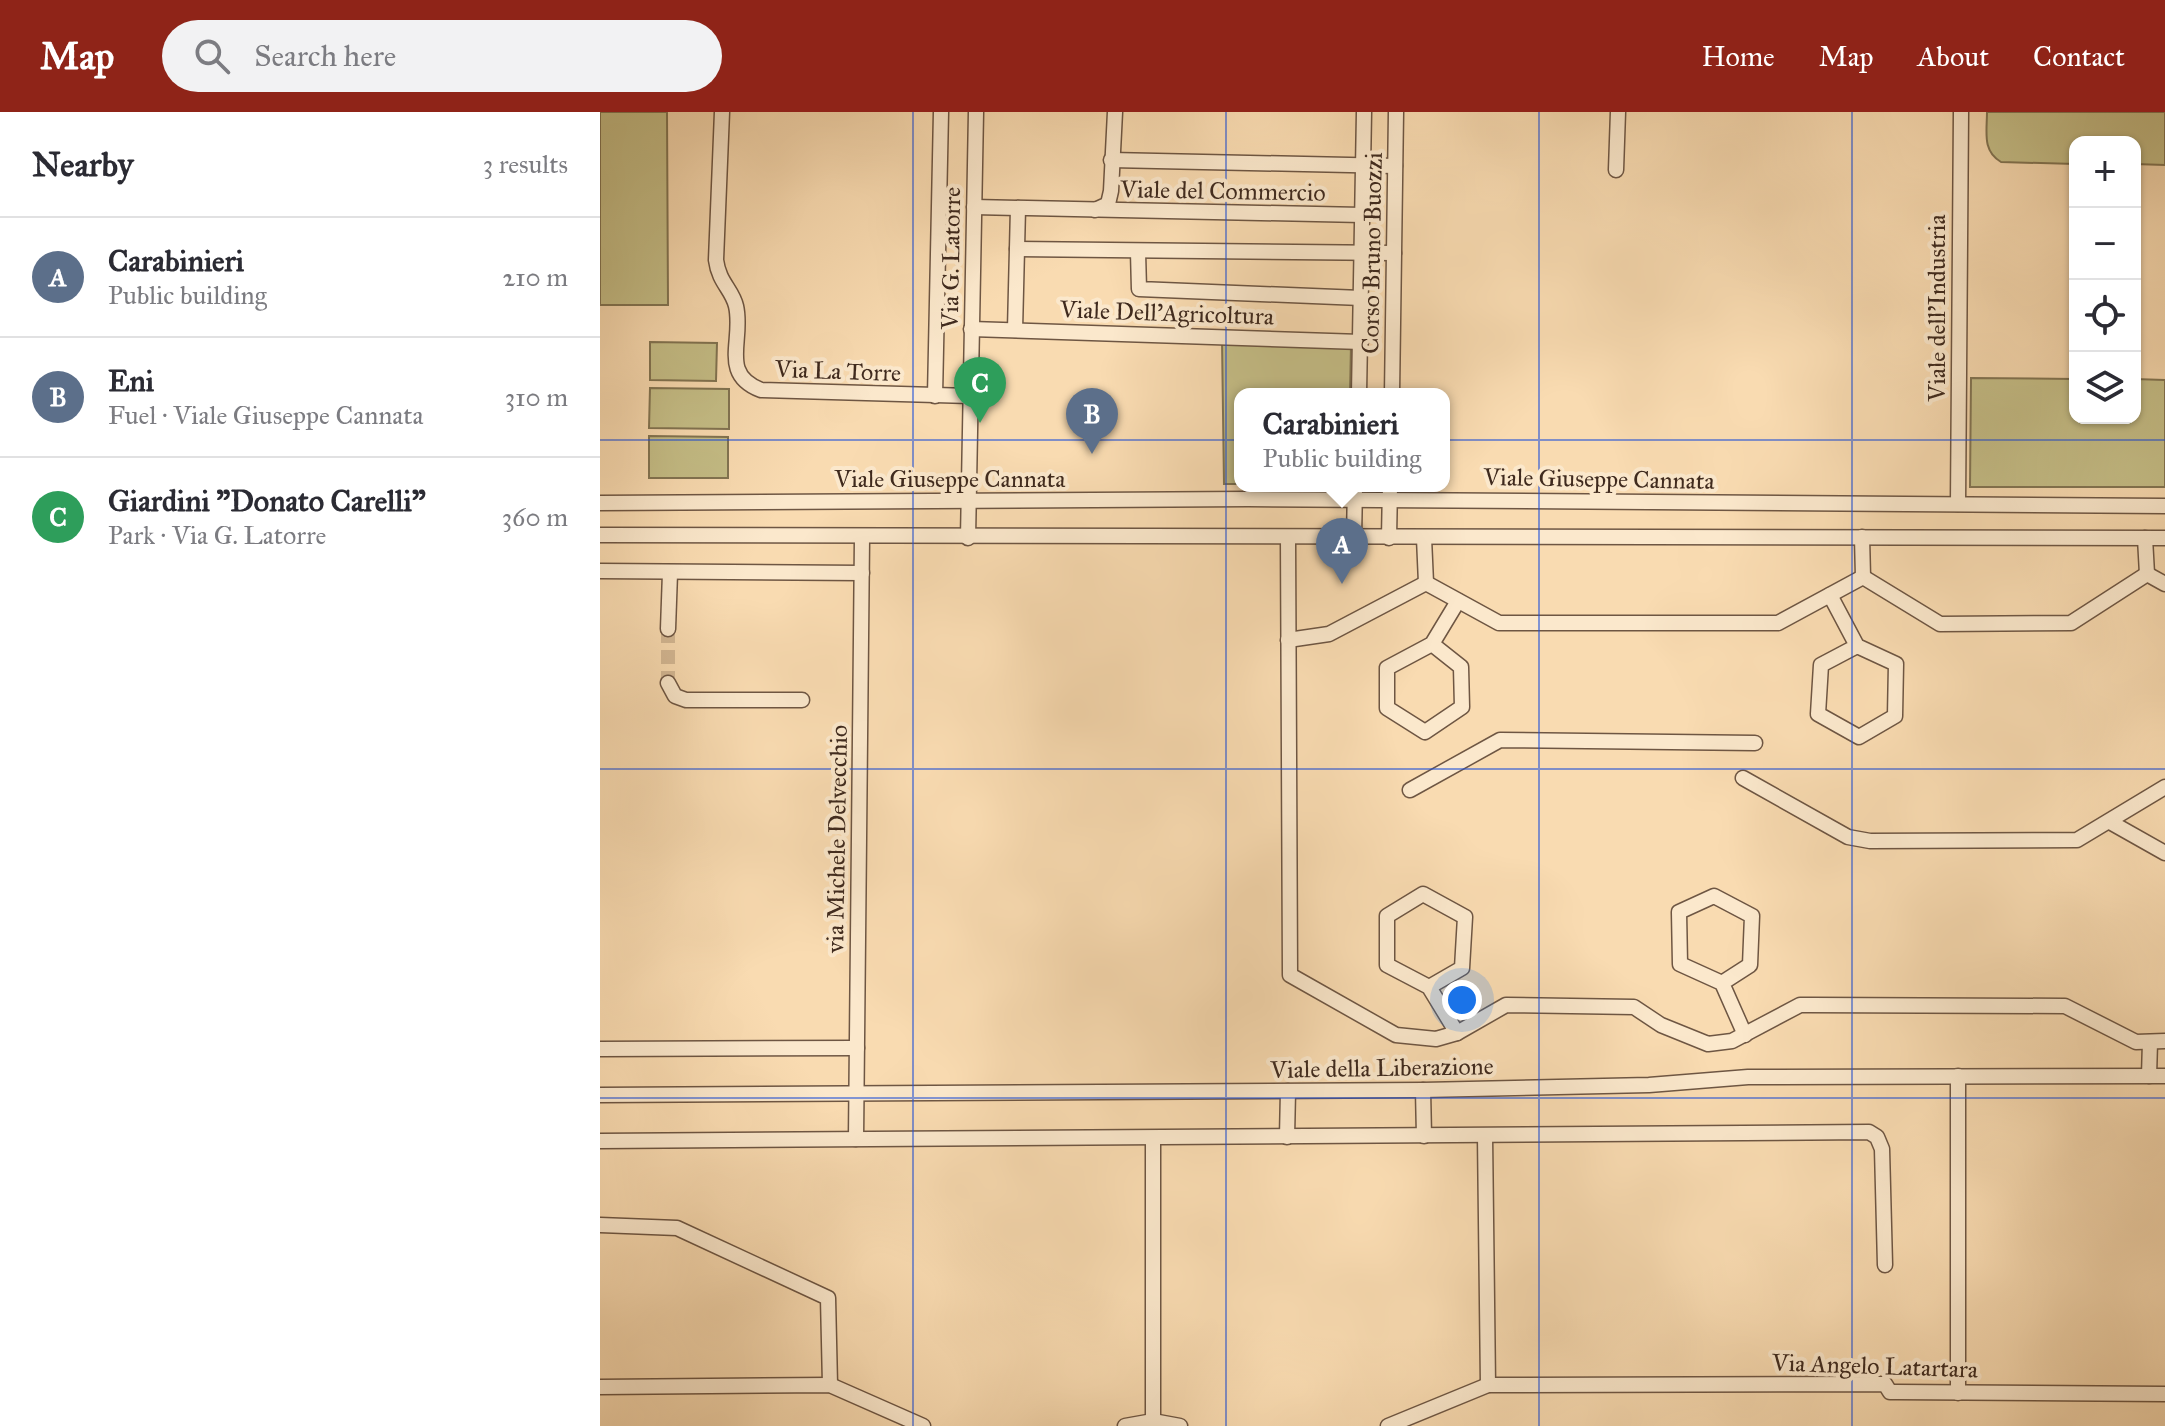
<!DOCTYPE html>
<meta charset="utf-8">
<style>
body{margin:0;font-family:"IM FELL Great Primer",serif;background:#f2f2f3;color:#2b2b33}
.controls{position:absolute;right:24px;top:24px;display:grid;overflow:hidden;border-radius:16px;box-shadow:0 2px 6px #0004}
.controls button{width:72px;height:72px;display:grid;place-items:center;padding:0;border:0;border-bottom:2px solid #e1e1e2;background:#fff;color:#2b2b33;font:40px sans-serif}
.you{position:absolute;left:862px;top:888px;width:28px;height:28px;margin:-20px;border:6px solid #fff;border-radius:50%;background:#1a73e8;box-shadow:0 0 0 12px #1a73e833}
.badge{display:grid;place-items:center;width:52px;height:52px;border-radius:50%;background:#8f2418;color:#fff;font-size:26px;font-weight:700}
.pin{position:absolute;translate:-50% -66px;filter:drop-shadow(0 2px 4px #0008)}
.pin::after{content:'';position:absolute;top:42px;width:28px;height:24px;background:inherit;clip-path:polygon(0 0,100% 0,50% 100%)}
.popup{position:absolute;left:634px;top:276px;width:216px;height:104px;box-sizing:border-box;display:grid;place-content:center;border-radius:16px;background:#fff;filter:drop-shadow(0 2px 6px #0005);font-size:26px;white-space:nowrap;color:#7c7c81}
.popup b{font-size:30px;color:#2b2b33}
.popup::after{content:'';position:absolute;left:50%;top:100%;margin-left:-16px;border:16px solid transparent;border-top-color:#fff}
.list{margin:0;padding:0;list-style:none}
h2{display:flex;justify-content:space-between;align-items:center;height:104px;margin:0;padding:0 32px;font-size:34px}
h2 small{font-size:26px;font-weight:400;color:#7c7c81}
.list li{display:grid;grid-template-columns:52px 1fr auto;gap:24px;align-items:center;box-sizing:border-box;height:120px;padding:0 32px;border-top:2px solid #e1e1e2}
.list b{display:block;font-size:30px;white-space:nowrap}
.list p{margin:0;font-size:26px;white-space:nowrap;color:#7c7c81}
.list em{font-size:26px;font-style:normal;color:#7c7c81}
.icon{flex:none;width:44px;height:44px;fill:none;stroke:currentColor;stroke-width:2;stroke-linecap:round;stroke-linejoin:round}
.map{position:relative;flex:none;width:1565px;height:1314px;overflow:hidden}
header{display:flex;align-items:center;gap:48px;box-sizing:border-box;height:112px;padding:0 40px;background:#8f2418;color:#fff}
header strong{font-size:38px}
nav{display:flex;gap:44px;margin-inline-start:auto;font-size:28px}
.search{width:560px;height:72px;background:#f2f2f3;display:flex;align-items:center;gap:20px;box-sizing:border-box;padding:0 28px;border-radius:44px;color:#7c7c81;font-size:30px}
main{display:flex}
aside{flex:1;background:#fff}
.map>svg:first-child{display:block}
.green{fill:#c5be87;stroke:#827452;stroke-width:2}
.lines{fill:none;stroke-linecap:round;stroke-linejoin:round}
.minor-tunnel{stroke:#d4b894;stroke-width:14;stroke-dasharray:14 7;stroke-linecap:butt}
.minor-casing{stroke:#6e5643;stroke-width:17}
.minor{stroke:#fbe8cc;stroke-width:14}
.grid{fill:none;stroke:#1d4ed8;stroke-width:2;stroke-opacity:0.55}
.labels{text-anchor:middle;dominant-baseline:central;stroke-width:8;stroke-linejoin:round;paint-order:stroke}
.street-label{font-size:24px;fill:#3f2a1e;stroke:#fbe8cc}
</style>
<header>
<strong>Map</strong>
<div class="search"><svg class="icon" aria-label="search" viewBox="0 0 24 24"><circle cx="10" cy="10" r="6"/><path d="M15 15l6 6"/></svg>Search here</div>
<nav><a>Home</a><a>Map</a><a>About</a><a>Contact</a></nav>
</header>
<main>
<aside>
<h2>Nearby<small>3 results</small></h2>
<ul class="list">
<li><span class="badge" style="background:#5c6f8a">A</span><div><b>Carabinieri</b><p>Public building</p></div><em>210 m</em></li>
<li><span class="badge" style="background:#5c6f8a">B</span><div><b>Eni</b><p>Fuel · Viale Giuseppe Cannata</p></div><em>310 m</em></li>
<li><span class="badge" style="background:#2e9e5b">C</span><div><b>Giardini &quot;Donato Carelli&quot;</b><p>Park · Via G. Latorre</p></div><em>360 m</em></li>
</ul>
</aside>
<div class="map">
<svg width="1565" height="1314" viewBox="0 0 1565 1314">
<rect width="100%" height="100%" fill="#f9dbb1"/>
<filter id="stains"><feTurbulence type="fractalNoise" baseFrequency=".0025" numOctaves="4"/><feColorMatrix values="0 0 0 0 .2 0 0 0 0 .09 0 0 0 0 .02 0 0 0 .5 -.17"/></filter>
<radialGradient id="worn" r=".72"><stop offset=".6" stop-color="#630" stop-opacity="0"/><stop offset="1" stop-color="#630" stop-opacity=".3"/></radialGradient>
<g class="green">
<path d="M0 0H67L68 193H0Z"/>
<path d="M1387 0H1565V53L1535 52V30H1475V52L1401 50C1382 39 1387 20 1387 0Z"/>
<path d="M622 228 751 233 750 282H640V372H624Z"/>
<path d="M50 230 117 231 116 269 50 268Z"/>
<path d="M1371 266 1475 267V306H1535V267L1565 268V375H1370Z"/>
<path d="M50 276 129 277V317L49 316Z"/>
<path d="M49 324 128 325V366H49Z"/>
</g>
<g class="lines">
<path class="minor-tunnel" d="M68 517V571"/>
<g class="minor-casing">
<g id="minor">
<path d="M122 0 116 148C119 171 132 177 136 194 144 228 119 262 161 278L370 284"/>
<path d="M511 48 795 54"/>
<path d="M1016 58 1018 0"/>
<path d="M374 95 762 103"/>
<path d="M495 98 508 92 511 79 515 0"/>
<path d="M417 137 794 141"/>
<path d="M538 140 539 177 761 186"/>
<path d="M371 217 761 230"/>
<path d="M415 218 418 96"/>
<path d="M759 282 764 0"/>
<path d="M792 282 796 0"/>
<path d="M335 284 341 0"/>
<path d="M0 391 648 387 1565 394"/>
<path d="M1358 392 1361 0"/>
<path d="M0 423 1565 426"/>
<path d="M1262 425 1263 465"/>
<path d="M368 426 376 0"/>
<path d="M688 426 690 863 796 923 836 927 857 921 906 893 1034 895 1061 913 1108 932 1132 929 1200 893H1211L1465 894 1536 930 1565 929"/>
<path d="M754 426 755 374"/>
<path d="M789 426 790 374"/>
<path d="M824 426 826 471"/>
<path d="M1545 426 1547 462"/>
<path d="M0 459 262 461"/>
<path d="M1263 465 1340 512 1471 511 1547 462 1565 472"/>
<path d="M1230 483 1257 534 1221 553 1218 602 1259 625 1295 604 1296 552 1257 534"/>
<path d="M68 517 70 461"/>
<path d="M688 528 729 522 826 471 899 511H1178L1263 465"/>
<path d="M832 532 861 555 862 595 825 620 787 596V556L832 532 858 489"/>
<path d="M68 571 75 584 86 588H202"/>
<path d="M1143 666 1248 725 1270 729 1477 728 1565 675"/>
<path d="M810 678 900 628 1155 631"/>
<path d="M1510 710 1565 741"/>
<path d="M1122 871 1080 852 1079 800 1114 784 1152 804 1150 853 1122 871 1145 923"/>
<path d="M829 875 787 853V804L823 782 865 805 862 856 829 875 857 921"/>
<path d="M0 937 257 936"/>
<path d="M1358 964V1281"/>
<path d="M1549 964 1550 930"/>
<path d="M823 978 824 1024"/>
<path d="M0 983 823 978 1049 973 1148 965 1565 964"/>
<path d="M885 1024 888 1273"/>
<path d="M687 1025 688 979"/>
<path d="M553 1026V1309"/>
<path d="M256 1027 262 426"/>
<path d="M0 1029 1269 1020 1277 1025 1282 1037 1285 1153"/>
<path d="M0 1113 77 1116 228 1186 230 1273"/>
<path d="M0 1275 230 1273 323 1314"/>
<path d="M525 1314 553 1309 580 1314"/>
<path d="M788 1314 888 1273 1285 1272 1290 1280H1297L1565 1282"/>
</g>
</g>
<use href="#minor" class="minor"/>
</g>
<path class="grid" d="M313 0V1314M626 0V1314M939 0V1314M1252 0V1314M0 328H1565M0 657H1565M0 986H1565"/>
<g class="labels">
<g class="street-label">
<text transform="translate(623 79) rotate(1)">Viale del Commercio</text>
<text transform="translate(772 141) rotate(-89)">Corso Bruno Buozzi</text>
<text transform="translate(351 146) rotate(-89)">Via G. Latorre</text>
<text transform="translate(1337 196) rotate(-90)">Viale dell'Industria</text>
<text transform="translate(567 201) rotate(2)">Viale Dell'Agricoltura</text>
<text transform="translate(238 259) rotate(2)">Via La Torre</text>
<text x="350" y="367">Viale Giuseppe Cannata</text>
<text transform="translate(999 367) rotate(1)">Viale Giuseppe Cannata</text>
<text transform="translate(237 727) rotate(-89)">via Michele Delvecchio</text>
<text transform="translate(782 956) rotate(-1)">Viale della Liberazione</text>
<text transform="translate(1275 1254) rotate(2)">Via Angelo Latartara</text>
</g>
</g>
<rect width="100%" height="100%" filter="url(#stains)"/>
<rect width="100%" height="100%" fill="url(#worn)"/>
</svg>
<div class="controls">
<button>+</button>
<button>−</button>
<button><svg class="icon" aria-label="locate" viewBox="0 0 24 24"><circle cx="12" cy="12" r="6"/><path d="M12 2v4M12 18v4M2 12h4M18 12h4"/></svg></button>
<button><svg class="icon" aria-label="layers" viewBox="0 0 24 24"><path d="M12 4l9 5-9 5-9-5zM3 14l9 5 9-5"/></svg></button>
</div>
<div class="you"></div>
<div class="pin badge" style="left:742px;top:472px;background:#5c6f8a">A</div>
<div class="popup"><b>Carabinieri</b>Public building</div>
<div class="pin badge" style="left:492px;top:342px;background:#5c6f8a">B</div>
<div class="pin badge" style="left:380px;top:311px;background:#2e9e5b">C</div>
</div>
</main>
